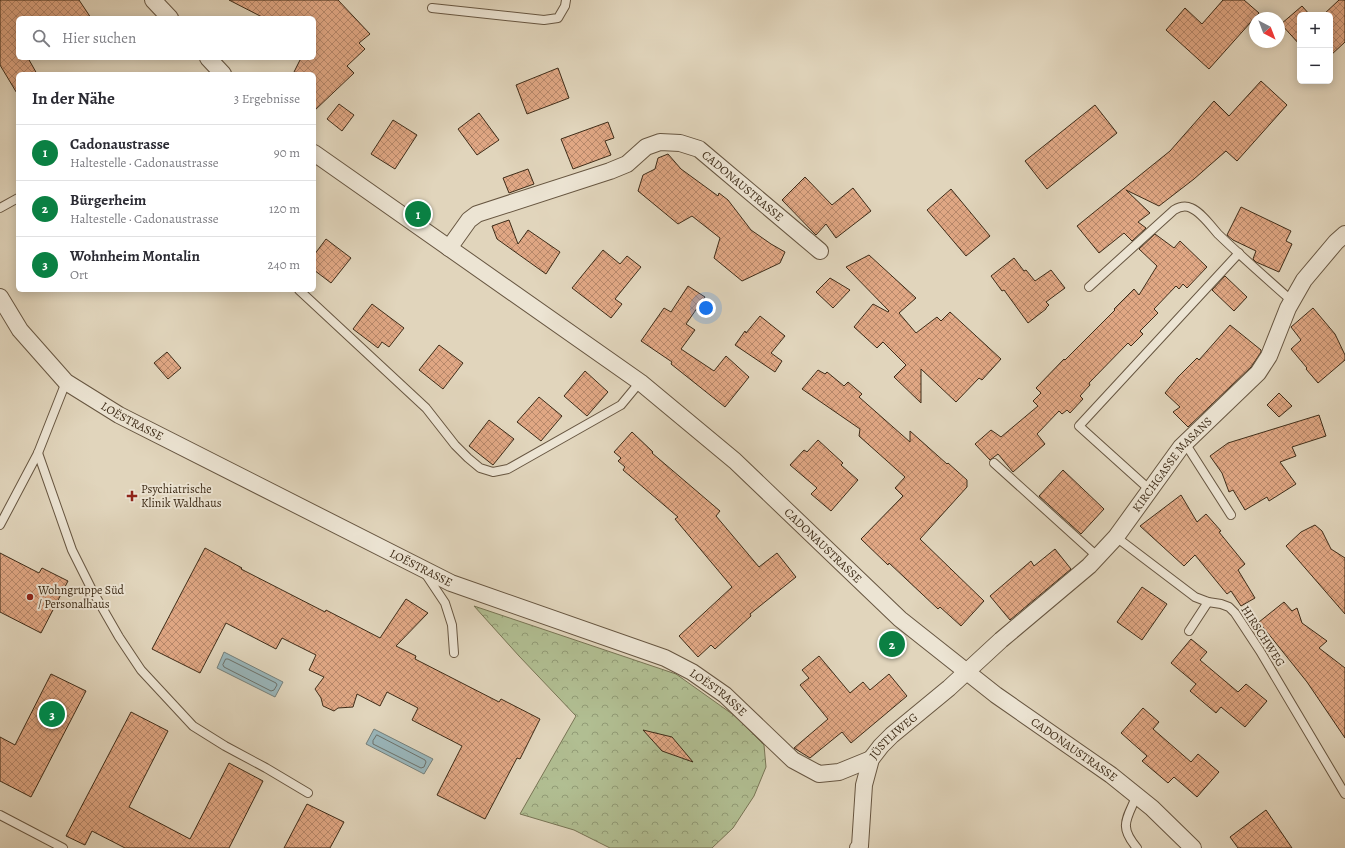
<!DOCTYPE html>
<html lang="de">
<meta charset="utf-8">
<style>
body{margin:0;font-family:Alegreya,serif;background:#f7f7f7;color:#2b2b33}
.controls{position:absolute;right:12px;top:12px;display:grid;overflow:hidden;border-radius:6px;box-shadow:0 2px 10px #0003}
.controls button{width:36px;height:36px;display:grid;place-items:center;padding:0;border:0;border-bottom:1px solid #e1e1e2;background:#fff;color:#2b2b33;font:20px sans-serif}
.compass{position:absolute;left:1249px;top:12px;width:36px;height:36px;border-radius:50%;background:#fff;box-shadow:0 2px 10px #0003;rotate:138deg}
.you{position:absolute;left:706px;top:308px;width:14px;height:14px;margin:-10px;border:3px solid #fff;border-radius:50%;background:#1a73e8;box-shadow:0 0 0 6px #1a73e833}
.badge{display:grid;place-items:center;width:26px;height:26px;border-radius:50%;background:#0b8043;color:#fff;font-size:13px;font-weight:700}
.pin{position:absolute;translate:-50% -50%;border:2px solid #fff;box-shadow:0 1px 4px #0006}
.list{margin:0;padding:0;list-style:none}
h2{display:flex;justify-content:space-between;align-items:center;height:52px;margin:0;padding:0 16px;font-size:17px}
h2 small{font-size:13px;font-weight:400;color:#7c7c81}
.list li{display:grid;grid-template-columns:26px 1fr auto;gap:12px;align-items:center;box-sizing:border-box;height:56px;padding:0 16px;border-top:1px solid #e1e1e2}
.list b{display:block;font-size:15px;white-space:nowrap}
.list p{margin:0;font-size:13px;white-space:nowrap;color:#7c7c81}
.list em{font-size:13px;font-style:normal;color:#7c7c81}
.icon{flex:none;width:22px;height:22px;fill:none;stroke:currentColor;stroke-width:2;stroke-linecap:round;stroke-linejoin:round}
.map{position:relative;flex:none;width:1345px;height:848px;overflow:hidden}
.search{position:absolute;background:#fff;box-shadow:0 2px 10px #0003;left:16px;top:16px;width:300px;height:44px;display:flex;align-items:center;gap:10px;box-sizing:border-box;padding:0 14px;border-radius:6px;color:#7c7c81;font-size:15px}
.panel{position:absolute;background:#fff;box-shadow:0 2px 10px #0003;left:16px;top:72px;width:300px;height:220px;border-radius:6px}
.map>svg:first-child{display:block}
.forest{fill:url(#forest-crowns);stroke:#787555}
.water{fill:#99b6bb;stroke:#757f7a}
.lines{fill:none;stroke-linecap:round;stroke-linejoin:round}
.shore{stroke:#6c716a;stroke-width:1}
.building{fill:url(#building-cross-hatch);stroke:#3e2c18}
.lane-casing{stroke:#675641;stroke-width:10}
.street-casing{stroke:#675641;stroke-width:18}
.lane{stroke:#ece4d3;stroke-width:8}
.street{stroke:#ece4d3;stroke-width:16}
.poi-dot{fill:#8f2418;stroke:#ece4d3;stroke-width:1.5}
.labels{text-anchor:middle;dominant-baseline:central;stroke-width:4;stroke-linejoin:round;paint-order:stroke}
.street-label{font-size:12px;fill:#3e2c18;stroke:#ece4d3}
.poi-label{font-size:12px;fill:#3e2c18;stroke:#ece4d3;text-anchor:start}
</style>
<div class="map">
<svg width="1345" height="848" viewBox="0 0 1345 848">
<defs>
<pattern id="forest-crowns" width="20" height="18" patternUnits="userSpaceOnUse"><rect width="20" height="18" fill="#b1be92"/><path d="M2 6a3 3 0 1 1 6 0M12 15a3 3 0 1 1 6 0" fill="none" stroke="#919b76"/></pattern>
<pattern id="building-cross-hatch" width="8" height="8" patternUnits="userSpaceOnUse"><rect width="8" height="8" fill="#e0a784"/><path d="M0 0l8 8M0 8l8-8" fill="none" stroke="#b7886b"/></pattern>
</defs>
<rect width="100%" height="100%" fill="#e1d5bc"/>
<filter id="stains"><feTurbulence type="fractalNoise" baseFrequency=".005" numOctaves="4"/><feColorMatrix values="0 0 0 0 .2 0 0 0 0 .09 0 0 0 0 .02 0 0 0 .5 -.17"/></filter>
<radialGradient id="worn" r=".72"><stop offset=".6" stop-color="#630" stop-opacity="0"/><stop offset="1" stop-color="#630" stop-opacity=".3"/></radialGradient>
<path class="forest" d="M474 606 676 674 735 716 764 745 766 767 754 796 733 828 712 848H610L574 830 520 814 576 716 519 656Z"/>
<g class="water">
<path d="M224 652 283 682 275 697 217 668Z"/>
<path d="M374 729 433 759 424 774 366 744Z"/>
</g>
<g class="lines">
<g class="shore">
<path d="M226 659H228L276 683 277 685 274 690 271 691 224 667 223 665Z"/>
<path d="M377 735 425 760 426 762 424 767 421 768 373 744V741Z"/>
</g>
</g>
<g class="building">
<path d="M0 0H79L91 18H18V58H28L37 74H18V95L0 65Z"/>
<path d="M229 0H338L370 34 359 43 365 49 347 66 354 73 314 111V74H293L301 58H314V18H264Z"/>
<path d="M1223 0H1244L1259 13 1209 69 1166 30 1185 8 1202 24Z"/>
<path d="M1339 0H1345V42L1330 56V15H1323Z"/>
<path d="M1302 6 1310 15H1300V45L1281 24Z"/>
<path d="M558 68 569 98 527 114 516 85Z"/>
<path d="M1261 81 1287 105 1237 161 1226 151 1194 179 1159 206 1126 190 1150 213 1138 222 1146 228 1132 241 1124 233 1099 253 1077 226 1170 151 1214 101 1229 116Z"/>
<path d="M339 104 354 115 342 131 327 119Z"/>
<path d="M1095 105 1117 133 1047 189 1025 161Z"/>
<path d="M479 113 499 140 477 155 458 129Z"/>
<path d="M393 120 417 135 395 169 371 154Z"/>
<path d="M608 122 614 138 605 141 611 155 573 169 561 139Z"/>
<path d="M668 154 681 169 718 196 719 193 728 200 751 230 771 244 785 252 780 263 742 281 714 258 720 238 692 216 678 224 638 191 643 175 655 169 658 158Z"/>
<path d="M528 169 534 184 509 193 503 178Z"/>
<path d="M805 177 832 205 853 188 871 211 836 238 826 224 816 235 782 200Z"/>
<path d="M951 189 990 236 966 256 927 210Z"/>
<path d="M1241 207 1291 231 1286 241 1292 244 1279 272 1256 262 1253 259 1256 251 1233 240 1227 235Z"/>
<path d="M509 220 518 244 528 230 560 252 546 274 497 239 492 226Z"/>
<path d="M1155 234 1174 248 1180 241 1207 267 1187 288 1183 284 1179 289 1176 286 1154 309 1158 313 1140 331 1143 334 1131 346 1128 343 1089 383 1090 385 1080 396 1083 399 1070 413 1067 410 1062 414 1059 411 1037 434 1045 444 1013 472 998 454 990 460 975 444 991 430 1001 437 1038 406 1033 401 1041 393 1036 388 1064 359 1065 360 1115 310 1114 309 1134 289 1139 295 1157 266 1139 249Z"/>
<path d="M326 239 351 258 331 283 314 270V255Z"/>
<path d="M603 250 620 264 627 256 641 267 615 299 622 304 611 318 572 288Z"/>
<path d="M869 255 916 298 899 313 916 333 937 317 941 321 950 312 1001 359 982 380 979 378 956 402 921 369V403L894 377 906 365 883 342 877 348 854 327 873 304 888 312 889 311 846 267Z"/>
<path d="M1014 258 1024 271 1026 270 1035 281 1051 270 1065 288 1046 302 1049 305 1046 308V309L1028 323 1004 290 1002 291 991 276Z"/>
<path d="M1225 276 1247 297 1234 311 1212 290Z"/>
<path d="M830 278 850 290 833 308 816 292Z"/>
<path d="M688 286 705 297 686 324 695 330 681 349 714 371 726 356 749 377 725 407 671 364 672 362 641 341 664 308 671 312Z"/>
<path d="M372 304 404 328 389 347 382 342 378 348 353 329Z"/>
<path d="M1313 308 1335 334 1345 355V360L1318 383 1306 369 1307 368 1291 349 1301 340 1291 327Z"/>
<path d="M760 316 785 336 771 353 782 361 775 372 735 345 745 331 746 333Z"/>
<path d="M1230 325 1261 350V352L1251 367 1188 427 1173 412 1180 407 1165 393 1178 377 1197 358 1199 360Z"/>
<path d="M439 345 463 363 443 389 419 370Z"/>
<path d="M167 352 181 368 168 379 154 363Z"/>
<path d="M818 370 825 374 827 372 844 386 848 382 862 394 859 397 910 442V431L947 464 948 463 967 480V487L920 539 984 601 961 626 940 607 938 609 889 563 888 565 861 539 903 496 895 488 905 477 859 436 860 429 802 389Z"/>
<path d="M585 371 608 392 587 416 564 396Z"/>
<path d="M1279 393 1292 406 1279 417 1267 405Z"/>
<path d="M539 397 562 416 541 441 517 422Z"/>
<path d="M1319 415 1326 436 1292 447 1296 456 1280 462 1296 484 1269 501 1267 497 1245 510 1233 490 1229 492 1222 473 1210 456 1228 443Z"/>
<path d="M489 420 514 439 493 465 469 446Z"/>
<path d="M632 432 653 452 652 453 720 511 716 516 759 567 777 553 796 577 750 614 751 616 715 649 711 645 698 657 679 636 732 587 675 519 678 517 623 470 625 467 618 461 621 458 614 452Z"/>
<path d="M818 440 843 463 841 465 858 480 831 511 811 494 817 488 790 465 804 450 807 452Z"/>
<path d="M1063 470 1104 509 1081 534 1039 496Z"/>
<path d="M1181 495 1197 522 1206 514 1221 531 1219 532 1245 564 1238 570 1255 598 1241 606 1231 591 1227 594 1195 555 1184 566 1140 526Z"/>
<path d="M1315 525 1322 531 1331 549 1345 558V614L1286 546 1301 532Z"/>
<path d="M205 548 242 568 241 569 325 612 326 610 380 638 406 599 428 613 396 646 416 656 415 659 499 702 501 699 540 719 520 759 517 758 485 819 437 795 462 746 412 720 418 708 387 692 380 706 357 694 353 707 338 708 334 711 323 706 321 698 315 689 324 677 309 670 316 655 282 638 276 649 226 623 200 673 152 649Z"/>
<path d="M1055 549 1071 569 1010 620 990 596 1031 561 1034 566Z"/>
<path d="M0 553 39 573 42 568 68 581 41 633 0 612Z"/>
<path d="M1142 587 1167 604 1142 640 1117 622Z"/>
<path d="M1284 602 1292 611 1297 608 1302 623 1327 641 1319 648 1345 668V738L1307 682 1259 622Z"/>
<path d="M1191 639 1207 652 1200 660 1238 692 1246 684 1267 701 1245 727 1221 707 1216 713 1190 691 1196 684 1171 663Z"/>
<path d="M819 656 850 693 863 682 870 690 889 674 907 696 851 743 842 732 810 758 794 748 828 719 800 685 809 678 802 670Z"/>
<path d="M51 674 86 691 31 797 0 781V737L15 745Z"/>
<path d="M1143 708 1159 722 1153 729 1191 762 1198 754 1219 772 1197 797 1174 777 1168 783 1142 761 1147 756 1121 733Z"/>
<path d="M131 712 168 731 129 807 190 839 229 763 263 781 229 848H125L92 831 85 845 66 836Z"/>
<path d="M643 730 672 737 693 762 662 751Z"/>
<path d="M307 804 344 822 330 848H284Z"/>
<path d="M1266 810 1292 848H1238L1230 837Z"/>
</g>
<g class="lines">
<g class="lane-casing">
<g id="lane">
<path d="M432 8 544 20 558 18 565 6 566 0"/>
<path d="M0 208 18 198"/>
<path d="M1089 287 1174 210C1179 207 1185 205 1191 208 1201 212 1211 226 1218 234 1242 257 1267 279 1292 301"/>
<path d="M299 290 426 408 455 445 468 458 480 468 493 472 508 469 621 405 640 382"/>
<path d="M1185 443 1231 515"/>
<path d="M38 453 72 550 92 590 119 637 141 670 193 726 225 746 266 768 308 793"/>
<path d="M994 463 1098 557"/>
<path d="M1150 490 1079 426 1239 253"/>
<path d="M0 525 38 453 66 382"/>
<path d="M1116 537 1195 597 1208 602 1221 604 1229 607 1235 613 1260 651 1345 794"/>
<path d="M425 573 445 603 452 625 454 653"/>
<path d="M1189 631 1208 602"/>
<path d="M1137 795C1127 819 1118 826 1137 848"/>
<path d="M0 815 63 848"/>
</g>
</g>
<g class="street-casing">
<g id="street">
<path d="M153 0 170 18"/>
<path d="M208 58 223 74"/>
<path id="s1" d="M314 153 640 382 735 461 900 619 996 695 1111 775 1152 808 1193 848"/>
<path id="s2" d="M449 248 469 220 477 214 610 171 627 164 646 147 660 142 680 143 699 149 820 251"/>
<path id="s3" d="M0 297 20 330 66 382 119 415 451 583 665 658 692 672 725 695 793 760 819 774 839 772 871 759"/>
<path id="s4" d="M858 848 860 846 864 785 871 759 881 746 892 735 949 688 1001 640 1089 566 1116 537 1181 447 1258 373 1269 356 1288 308 1304 280 1336 242 1345 234"/>
</g>
</g>
<use href="#lane" class="lane"/>
<use href="#street" class="street"/>
</g>
<g class="poi-dot">
<path d="M130 490h4v4h4v4h-4v4h-4v-4h-4v-4h4z"/>
<circle cx="30" cy="597" r="4"/>
</g>
<g class="labels">
<g class="street-label">
<text stroke="none"><textPath href="#s2" startOffset="340">CADONAUSTRASSE</textPath></text>
<text stroke="none"><textPath href="#s3" startOffset="185">LOËSTRASSE</textPath></text>
<text stroke="none"><textPath href="#s4" startOffset="514">KIRCHGASSE MASANS</textPath></text>
<text stroke="none"><textPath href="#s1" startOffset="644">CADONAUSTRASSE</textPath></text>
<text stroke="none"><textPath href="#s3" startOffset="509">LOËSTRASSE</textPath></text>
<text transform="translate(1263 636) rotate(57)">HIRSCHWEG</text>
<text stroke="none"><textPath href="#s3" startOffset="833">LOËSTRASSE</textPath></text>
<text stroke="none"><textPath href="#s4" startOffset="123">JÜSTLIWEG</textPath></text>
<text stroke="none"><textPath href="#s1" startOffset="968">CADONAUSTRASSE</textPath></text>
</g>
<g class="poi-label">
<text x="141" y="489">Psychiatrische<tspan x="141" dy="14">Klinik Waldhaus</tspan></text>
<text x="38" y="590">Wohngruppe Süd<tspan x="38" dy="14">/ Personalhaus</tspan></text>
</g>
</g>
<rect width="100%" height="100%" filter="url(#stains)"/>
<rect width="100%" height="100%" fill="url(#worn)"/>
</svg>
<div class="controls">
<button>+</button>
<button>−</button>
</div>
<svg class="compass" viewBox="-18 -18 36 36"><path d="M0-13l5 13h-10z" fill="#e53935"/><path d="M0 13l5-13h-10z" fill="#7c7c81"/></svg>
<div class="you"></div>
<div class="pin badge" style="left:418px;top:214px">1</div>
<div class="pin badge" style="left:892px;top:644px">2</div>
<div class="pin badge" style="left:52px;top:714px">3</div>
<div class="search"><svg class="icon" aria-label="search" viewBox="0 0 24 24"><circle cx="10" cy="10" r="6"/><path d="M15 15l6 6"/></svg>Hier suchen</div>
<section class="panel">
<h2>In der Nähe<small>3 Ergebnisse</small></h2>
<ul class="list">
<li><span class="badge">1</span><div><b>Cadonaustrasse</b><p>Haltestelle · Cadonaustrasse</p></div><em>90 m</em></li>
<li><span class="badge">2</span><div><b>Bürgerheim</b><p>Haltestelle · Cadonaustrasse</p></div><em>120 m</em></li>
<li><span class="badge">3</span><div><b>Wohnheim Montalin</b><p>Ort</p></div><em>240 m</em></li>
</ul>
</section>
</div>
